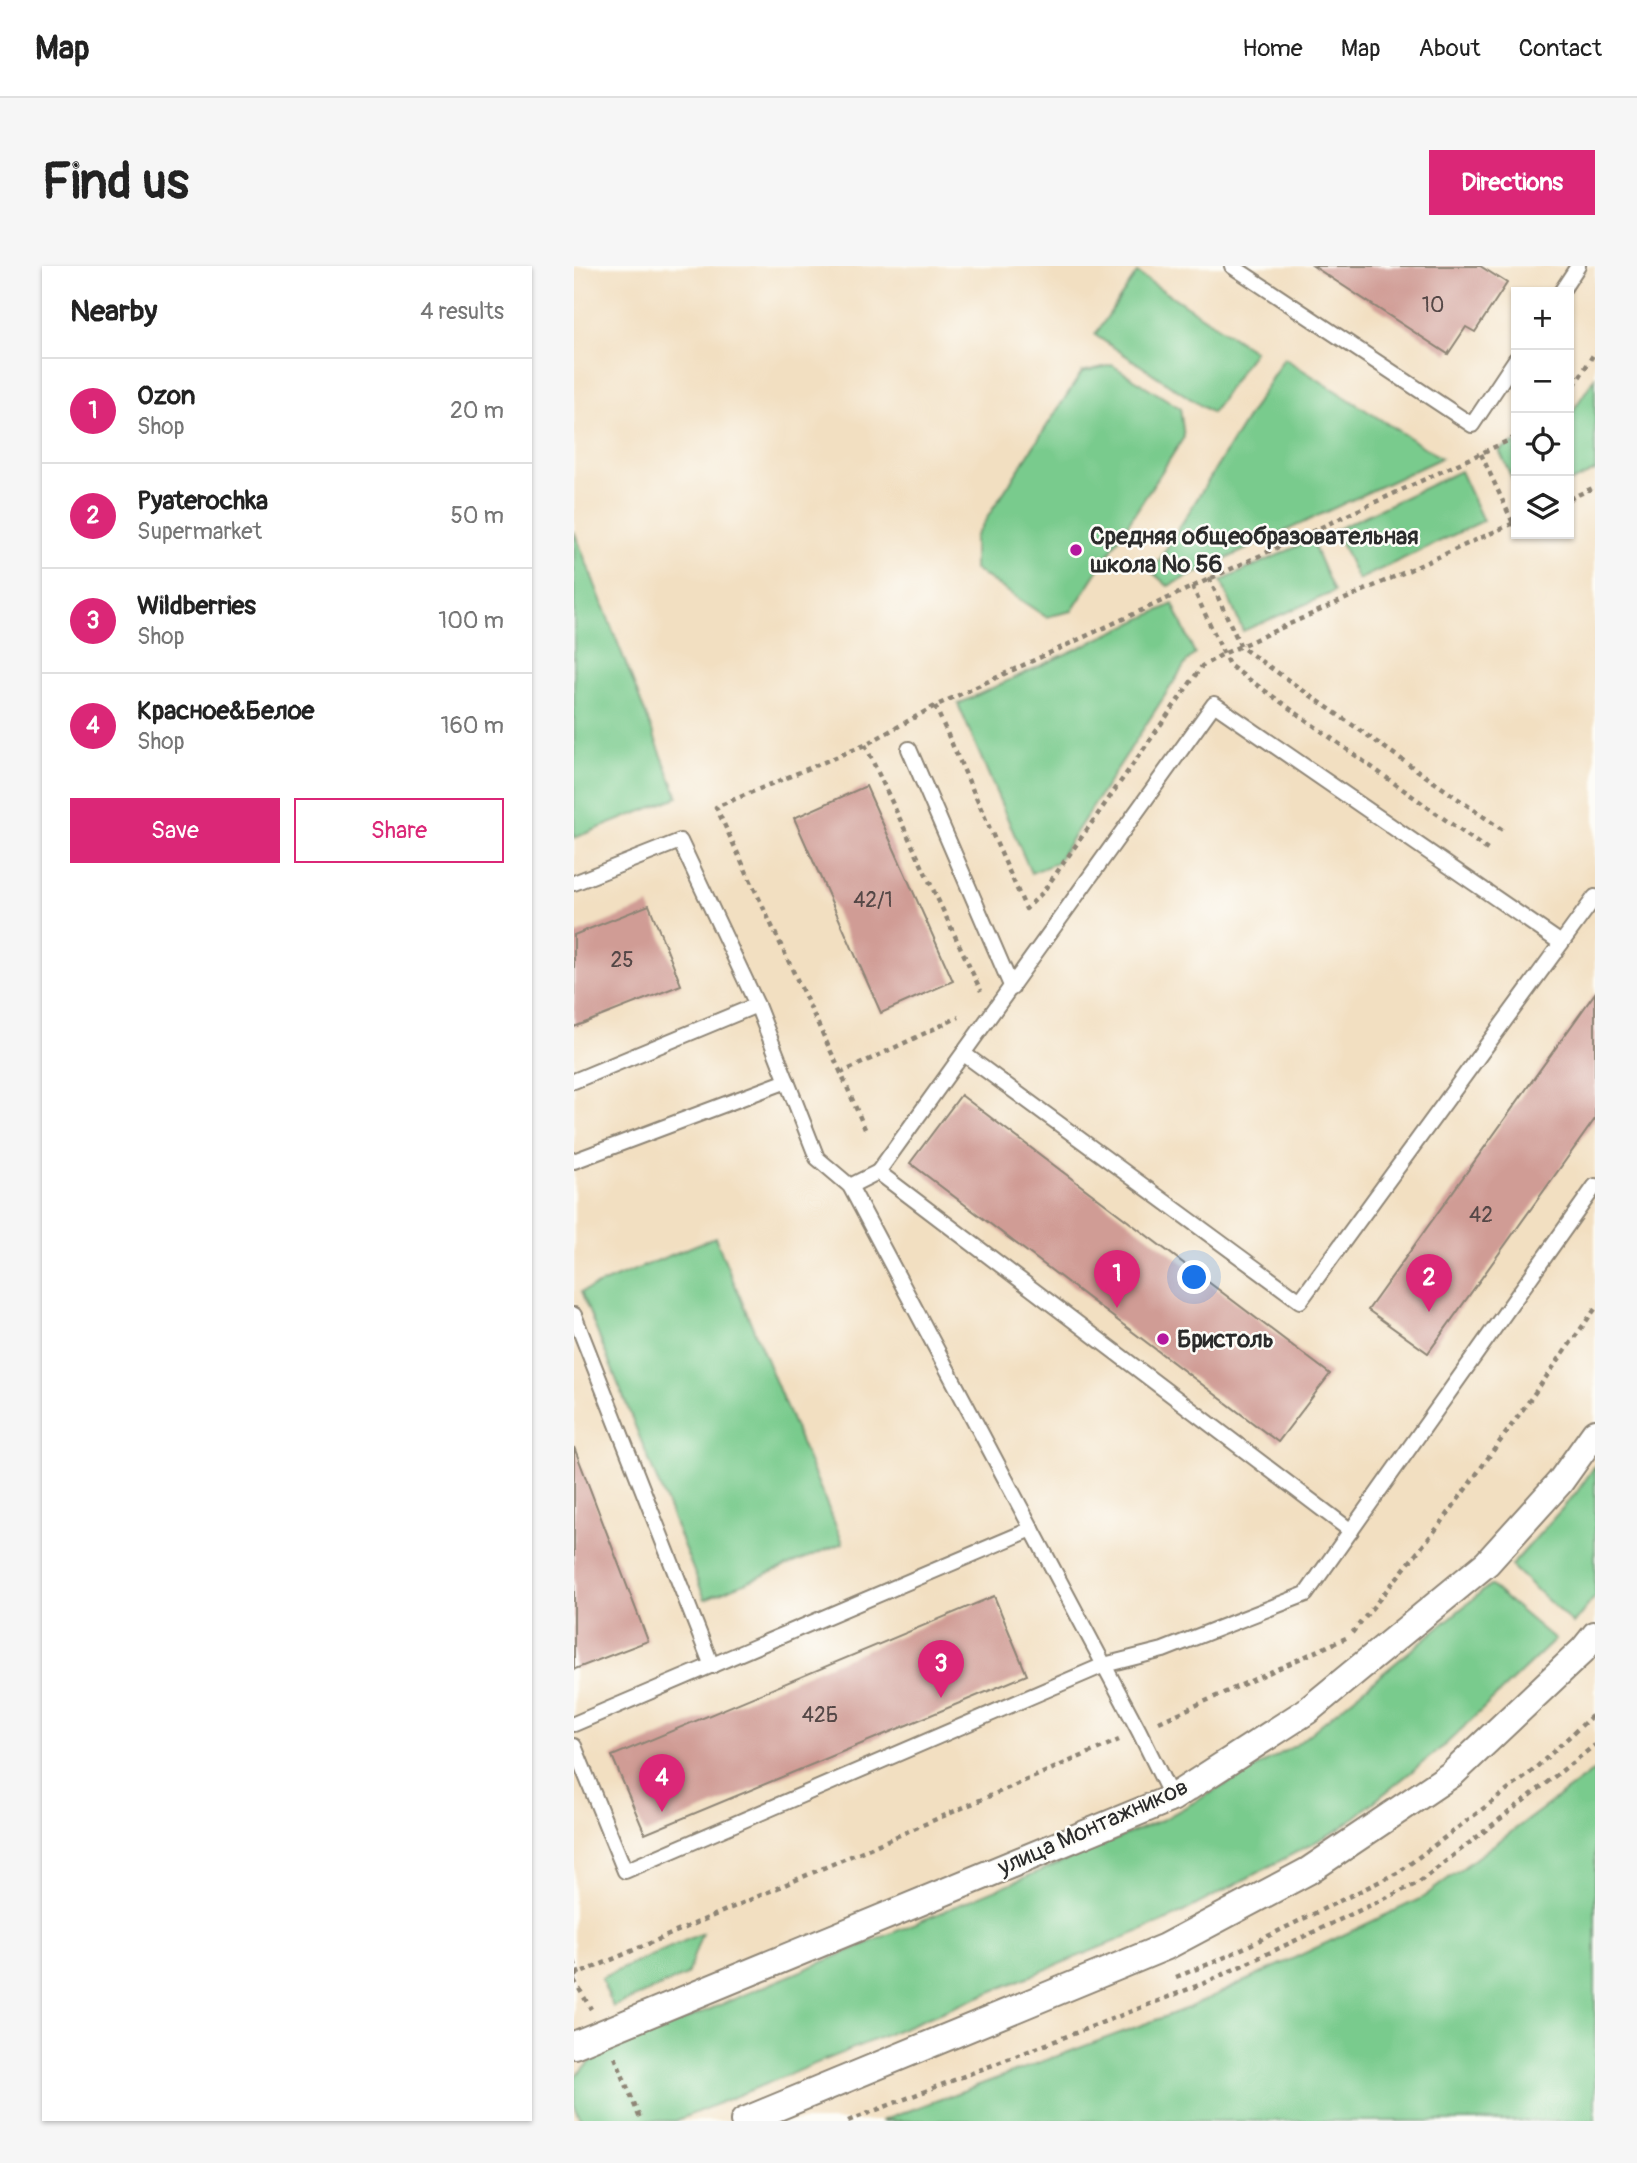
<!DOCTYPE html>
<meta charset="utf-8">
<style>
body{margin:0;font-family:Pangolin,sans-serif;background:#f6f6f6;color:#222}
.controls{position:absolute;right:21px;top:21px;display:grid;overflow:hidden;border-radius:0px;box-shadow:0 2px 5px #0004}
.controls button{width:63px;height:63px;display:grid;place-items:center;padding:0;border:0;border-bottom:2px solid #e0e0e0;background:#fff;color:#222;font:35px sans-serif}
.you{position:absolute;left:621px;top:1012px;width:24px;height:24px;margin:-18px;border:5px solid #fff;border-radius:50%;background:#1a73e8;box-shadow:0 0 0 10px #1a73e833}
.badge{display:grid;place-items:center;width:46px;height:46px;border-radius:50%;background:#db2777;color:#fff;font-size:23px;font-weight:700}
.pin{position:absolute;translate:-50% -58px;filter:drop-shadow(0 2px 4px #0008)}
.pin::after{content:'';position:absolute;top:37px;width:24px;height:21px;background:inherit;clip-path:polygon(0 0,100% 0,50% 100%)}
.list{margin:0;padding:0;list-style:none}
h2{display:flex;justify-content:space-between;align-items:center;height:91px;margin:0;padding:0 28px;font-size:30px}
h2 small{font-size:23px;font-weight:400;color:#767676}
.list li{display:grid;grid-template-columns:46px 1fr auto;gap:21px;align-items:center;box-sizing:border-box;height:105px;padding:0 28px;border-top:2px solid #e0e0e0}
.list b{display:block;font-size:26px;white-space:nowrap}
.list p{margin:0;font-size:23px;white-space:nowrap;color:#767676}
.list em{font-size:23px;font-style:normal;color:#767676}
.actions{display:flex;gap:14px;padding:21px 28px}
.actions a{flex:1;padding:16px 0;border:2px solid #db2777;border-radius:0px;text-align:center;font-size:24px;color:#db2777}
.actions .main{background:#db2777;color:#fff}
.icon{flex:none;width:38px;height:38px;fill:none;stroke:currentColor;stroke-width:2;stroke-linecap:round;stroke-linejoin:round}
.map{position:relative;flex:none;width:1021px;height:1855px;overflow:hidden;border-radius:0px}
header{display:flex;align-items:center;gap:42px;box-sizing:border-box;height:98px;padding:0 35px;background:#fff;border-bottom:2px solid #e0e0e0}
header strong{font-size:33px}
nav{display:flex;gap:38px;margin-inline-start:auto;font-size:24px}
.intro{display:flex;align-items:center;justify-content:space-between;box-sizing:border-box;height:168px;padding:0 42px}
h1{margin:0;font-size:49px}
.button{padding:18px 32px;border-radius:0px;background:#db2777;color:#fff;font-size:24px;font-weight:700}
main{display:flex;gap:42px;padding:0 42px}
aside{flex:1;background:#fff;border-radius:0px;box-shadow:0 2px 5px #0004}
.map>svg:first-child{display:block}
.green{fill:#79cb8d;stroke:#527b5c;stroke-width:2}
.building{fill:#d09c95}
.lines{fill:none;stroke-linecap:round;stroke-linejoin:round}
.lane-casing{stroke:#8e8576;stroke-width:18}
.street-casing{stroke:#8e8576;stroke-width:30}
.path{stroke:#8e8576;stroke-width:4.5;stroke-dasharray:5 5;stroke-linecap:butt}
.lane{stroke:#fff;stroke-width:14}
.street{stroke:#fff;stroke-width:26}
.poi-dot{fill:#b5179e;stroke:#fdfcf7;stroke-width:2.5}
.labels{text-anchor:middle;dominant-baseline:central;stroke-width:5;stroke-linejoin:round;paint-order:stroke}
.number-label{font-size:21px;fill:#544746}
.poi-label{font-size:24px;font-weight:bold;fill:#2b2b2b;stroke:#fdfcf7;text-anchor:start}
.street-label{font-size:24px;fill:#2b2b2b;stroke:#fdfcf7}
</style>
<header>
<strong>Map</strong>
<nav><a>Home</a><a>Map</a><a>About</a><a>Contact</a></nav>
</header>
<div class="intro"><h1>Find us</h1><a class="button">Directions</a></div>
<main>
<aside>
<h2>Nearby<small>4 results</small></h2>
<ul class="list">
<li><span class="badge">1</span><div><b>Ozon</b><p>Shop</p></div><em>20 m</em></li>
<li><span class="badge">2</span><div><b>Pyaterochka</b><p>Supermarket</p></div><em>50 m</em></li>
<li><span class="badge">3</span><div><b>Wildberries</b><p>Shop</p></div><em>100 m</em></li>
<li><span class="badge">4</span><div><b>Красное&amp;Белое</b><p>Shop</p></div><em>160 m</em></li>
</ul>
<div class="actions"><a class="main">Save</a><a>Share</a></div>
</aside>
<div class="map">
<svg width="1021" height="1855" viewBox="0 0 1021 1855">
<rect width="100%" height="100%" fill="#fdfcf7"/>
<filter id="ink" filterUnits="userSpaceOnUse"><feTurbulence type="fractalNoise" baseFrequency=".0143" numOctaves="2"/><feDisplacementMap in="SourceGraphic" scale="14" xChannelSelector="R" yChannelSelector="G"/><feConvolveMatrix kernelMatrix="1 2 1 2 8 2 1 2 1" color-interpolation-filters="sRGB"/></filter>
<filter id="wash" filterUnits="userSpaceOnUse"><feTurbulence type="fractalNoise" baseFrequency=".00686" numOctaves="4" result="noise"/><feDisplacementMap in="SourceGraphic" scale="28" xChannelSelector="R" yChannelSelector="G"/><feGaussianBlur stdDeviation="1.57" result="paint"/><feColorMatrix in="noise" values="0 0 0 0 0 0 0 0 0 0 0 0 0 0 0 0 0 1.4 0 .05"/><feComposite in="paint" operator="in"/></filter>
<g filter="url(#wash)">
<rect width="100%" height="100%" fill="#f2dfc1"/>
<g class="green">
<path d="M563 7 680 85 638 147 521 69Z"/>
<path d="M710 92 867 192 594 320 578 306Z"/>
<path d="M538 99 606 142 610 171 498 345 472 351 400 303V272L508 106Z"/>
<path d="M1021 111V205L995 217V151Z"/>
<path d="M942 176V221L925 184Z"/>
<path d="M886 205 909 255 784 314 761 264Z"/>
<path d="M0 265 104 531 0 572Z"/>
<path d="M737 274 760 326 669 365 647 315Z"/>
<path d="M599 338 621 388 614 394 482 597 457 607 384 438Z"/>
<path d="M141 971 269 1277 131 1333 7 1026Z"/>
<path d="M1021 1200V1331L999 1358 937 1300 1003 1226Z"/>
<path d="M916 1319 981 1374 872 1478 766 1563 598 1652 101 1855 7 1854 0 1838 1 1810 22 1791 590 1553 722 1479Z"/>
<path d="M1021 1504V1855H307L614 1742 848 1632Z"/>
<path d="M128 1667 113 1709 39 1741 27 1712Z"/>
</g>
<g id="blocks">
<g class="building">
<path d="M739 0H906L933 17 901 66 892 61 874 88Z"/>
<path d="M292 520 379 715 307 747 220 552Z"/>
<path d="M75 639 107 719 0 761V669Z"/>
<path d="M1021 727V853L854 1087 794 1044Z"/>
<path d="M387 829 756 1108 704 1176 336 897Z"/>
<path d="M0 1181 74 1375 1 1403 0 1401Z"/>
<path d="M420 1330 453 1409 71 1568 38 1490Z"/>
</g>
</g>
</g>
<g filter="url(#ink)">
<use href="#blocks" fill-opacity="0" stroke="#8e8576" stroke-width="2"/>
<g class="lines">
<g class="lane-casing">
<g id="lane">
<path d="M658 0 898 159 942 93"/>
<path d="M987 26 1004 0"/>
<path d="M335 483 438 722"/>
<path d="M0 617 106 575 183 739 243 892 276 920 565 1465 598 1532"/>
<path d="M390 788 726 1035 1021 631"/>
<path d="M0 815 183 739"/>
<path d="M0 895 213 815"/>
<path d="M276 920 304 906"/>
<path d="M0 1049 138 1400"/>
<path d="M777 1265 304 906 640 438 987 677"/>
<path d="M0 1458 458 1263"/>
<path d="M0 1480 51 1605 530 1399 589 1384 732 1328 1021 920"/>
</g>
</g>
<g class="street-casing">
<g id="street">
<path d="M0 1779 598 1532 733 1445 913 1297 986 1216 1021 1167"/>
<path d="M170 1855 591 1681 734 1605 878 1508 1009 1384 1021 1369"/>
</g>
</g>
<g class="path">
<path d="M995 128 1021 86"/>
<path d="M907 188 939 257"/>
<path d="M995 233 1021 221"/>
<path d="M635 312 667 381 930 565"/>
<path d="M618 320 655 399 915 585"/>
<path d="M361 440 452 643 469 626 628 400 649 388 942 256"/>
<path d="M291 479 407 725"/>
<path d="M267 807 142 541 291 479 361 440 942 171"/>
<path d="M291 863 267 807 385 751"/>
<path d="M778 1367 868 1256 1021 1043"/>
<path d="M585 1456 772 1372"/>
<path d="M0 1695 5 1709"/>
<path d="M0 1710 545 1474"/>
<path d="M602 1711 645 1694 825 1606 955 1508 1021 1447"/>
<path d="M0 1714 17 1743"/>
<path d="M41 1791 67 1855"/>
<path d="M274 1855 633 1716 844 1617 1021 1479"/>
</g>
<use href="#lane" class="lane"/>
<use href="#street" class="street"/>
</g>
</g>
<g class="poi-dot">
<circle cx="502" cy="284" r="7"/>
<circle cx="589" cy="1073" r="7"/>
</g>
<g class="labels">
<g class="number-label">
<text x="859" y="39">10</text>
<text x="299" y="634">42/1</text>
<text x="48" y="694">25</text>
<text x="907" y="949">42</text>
<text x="246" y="1449">42Б</text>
</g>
<g class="poi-label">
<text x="516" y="270">Средняя общеобразовательная<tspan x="516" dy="28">школа № 56</tspan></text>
<text x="603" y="1073">Бристоль</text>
</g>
<g class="street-label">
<text transform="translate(519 1561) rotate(-24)">улица Монтажников</text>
</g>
</g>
</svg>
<div class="controls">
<button>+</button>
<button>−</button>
<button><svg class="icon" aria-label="locate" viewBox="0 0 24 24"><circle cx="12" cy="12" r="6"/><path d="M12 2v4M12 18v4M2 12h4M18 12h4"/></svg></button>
<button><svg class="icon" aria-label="layers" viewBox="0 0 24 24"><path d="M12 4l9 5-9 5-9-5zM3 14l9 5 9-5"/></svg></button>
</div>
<div class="you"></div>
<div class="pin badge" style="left:543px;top:1042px">1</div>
<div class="pin badge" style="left:855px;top:1046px">2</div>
<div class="pin badge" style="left:367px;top:1432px">3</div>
<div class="pin badge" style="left:88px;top:1546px">4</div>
</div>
</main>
